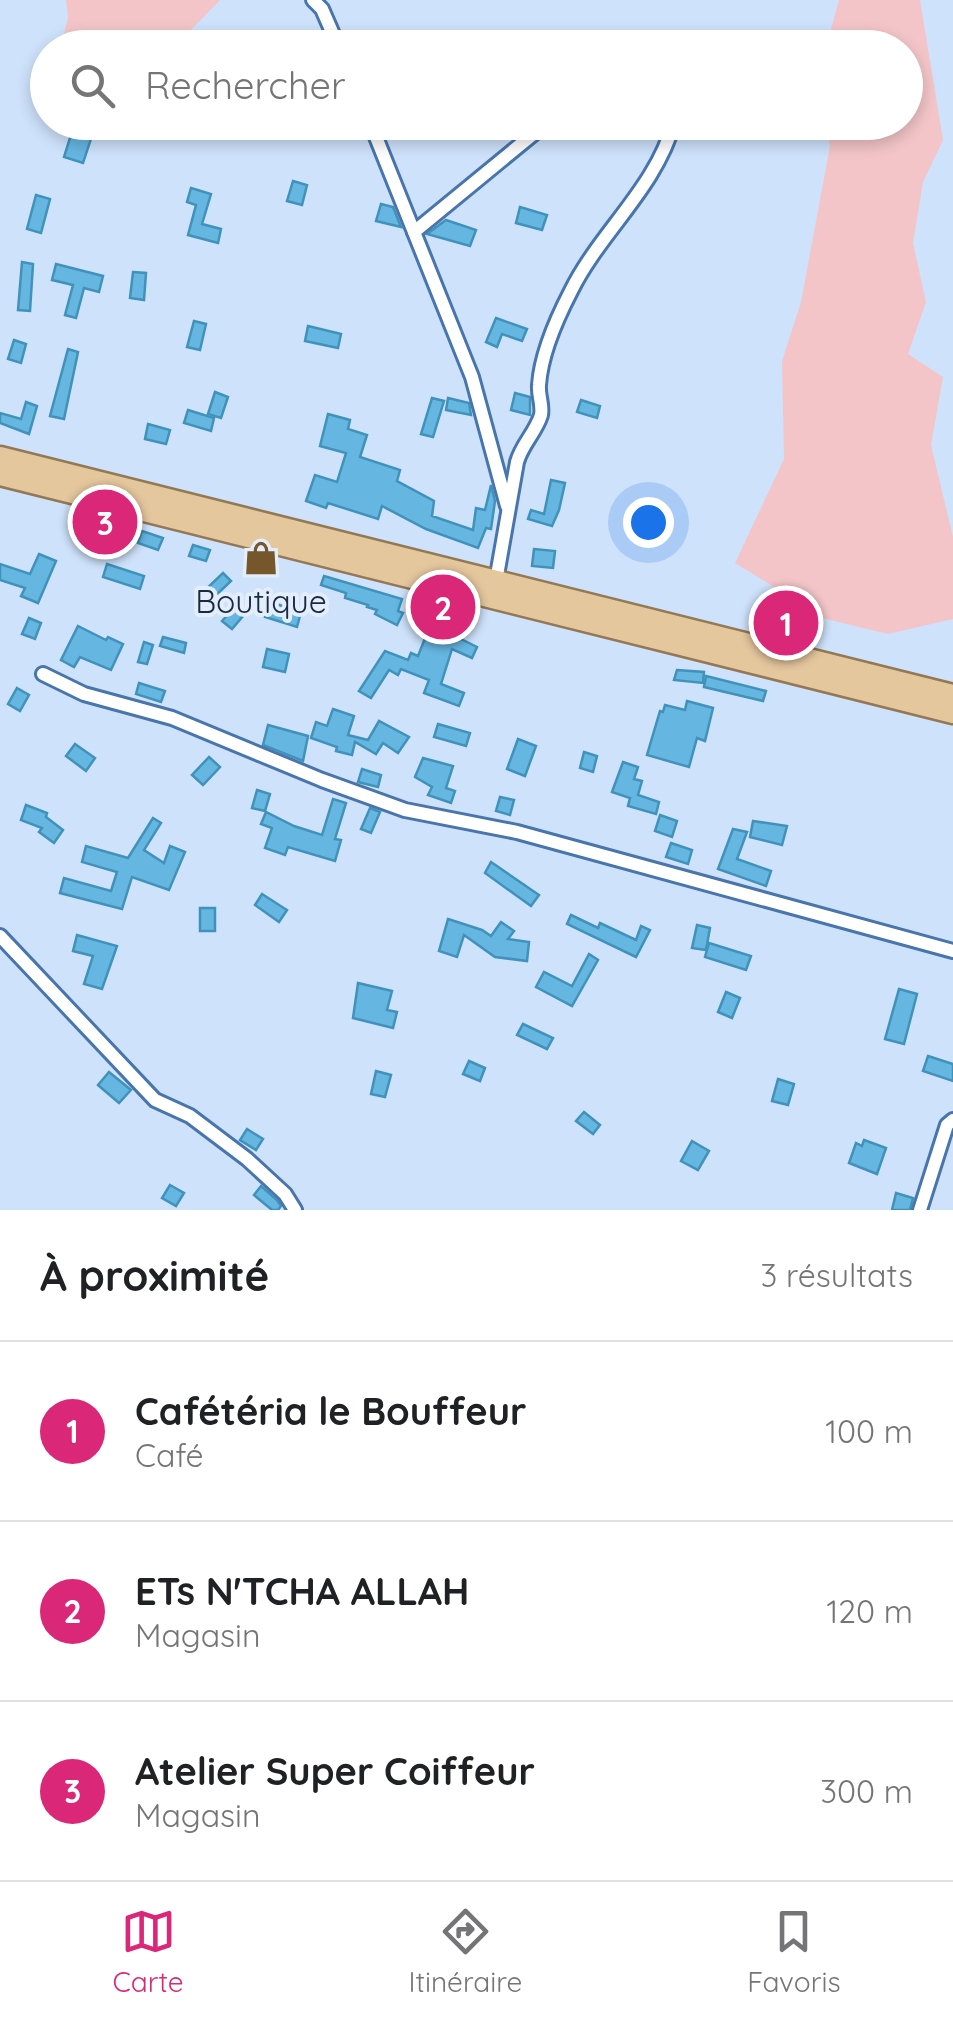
<!DOCTYPE html>
<html lang="fr">
<meta charset="utf-8">
<style>
body{margin:0;font-family:Quicksand,sans-serif;background:#f6f6f6;color:#202124}
.you{position:absolute;left:648px;top:522px;width:35px;height:35px;margin:-25px;border:8px solid #fff;border-radius:50%;background:#1a73e8;box-shadow:0 0 0 15px #1a73e833}
.badge{display:grid;place-items:center;width:65px;height:65px;border-radius:50%;background:#db2777;color:#fff;font-size:32px;font-weight:700}
.pin{position:absolute;translate:-50% -50%;border:5px solid #fff;box-shadow:0 2px 10px #0006}
.list{margin:0;padding:0;list-style:none}
h2{display:flex;justify-content:space-between;align-items:center;height:130px;margin:0;padding:0 40px;font-size:42px}
h2 small{font-size:32px;font-weight:400;color:#757577}
.list li{display:grid;grid-template-columns:65px 1fr auto;gap:30px;align-items:center;box-sizing:border-box;height:180px;padding:0 40px;border-top:2px solid #e0e0e0}
.list b{display:block;font-size:38px;white-space:nowrap}
.list p{margin:0;font-size:32px;white-space:nowrap;color:#757577}
.list em{font-size:32px;font-style:normal;color:#757577}
.icon{flex:none;width:55px;height:55px;fill:none;stroke:currentColor;stroke-width:2;stroke-linecap:round;stroke-linejoin:round}
.map{position:relative;flex:none;width:953px;height:1210px;overflow:hidden}
.search{position:absolute;background:#fff;box-shadow:0 5px 15px #0003;left:30px;right:30px;top:30px;height:110px;display:flex;align-items:center;gap:25px;box-sizing:border-box;padding:0 35px;border-radius:55px;color:#757577;font-size:38px}
.sheet{height:670px;background:#fff}
nav{display:flex;justify-content:space-around;align-items:center;box-sizing:border-box;height:140px;border-top:2px solid #e0e0e0;background:#fff;font-size:28px;color:#757577}
nav a{display:grid;justify-items:center;gap:5px}
nav .on{color:#db2777}
.map>svg:first-child{display:block}
.green{fill:#f3c5c8}
.building{fill:#66b6e2;stroke:#4092bb;stroke-width:2.5}
.lines{fill:none;stroke-linecap:round;stroke-linejoin:round}
.street-casing{stroke:#4775ac;stroke-width:18}
.primary-casing{stroke:#927854;stroke-width:25}
.street{stroke:#fff;stroke-width:12}
.primary{stroke:#e5c79e;stroke-width:20}
.labels{text-anchor:middle;dominant-baseline:central;stroke-width:8;stroke-linejoin:round;paint-order:stroke}
.poi-label{font-size:32px;fill:#172a42;stroke:#e4eefb}
</style>
<div class="map">
<svg width="953" height="1210" viewBox="0 0 953 1210">
<rect width="100%" height="100%" fill="#cee2fb"/>
<g class="green">
<path d="M66 0H220L182 39 178 47H61L68 17Z"/>
<path d="M839 0H920L943 140 923 182 913 243 926 302 908 354 943 377 931 445 953 537V619L888 634 826 619 735 563 784 459 782 361 801 302 830 146 824 123 906 122V48L826 47Z"/>
</g>
<g class="building">
<path d="M75 122 95 127 83 163 64 157Z"/>
<path d="M293 181 307 185 302 205 287 201Z"/>
<path d="M191 188 211 194 202 224 221 229 218 243 188 235 196 205 187 202Z"/>
<path d="M36 195 50 199 41 233 27 229Z"/>
<path d="M381 204 393 207 401 227 376 221Z"/>
<path d="M520 207 547 215 542 230 516 223Z"/>
<path d="M446 220 476 230 470 246 427 234Z"/>
<path d="M22 262 33 264 30 311 18 310Z"/>
<path d="M56 264 103 276 99 292 84 288 76 318 65 315 73 285 52 280Z"/>
<path d="M133 272 146 273 144 300 130 298Z"/>
<path d="M496 318 527 329 522 341 502 334 497 347 486 342Z"/>
<path d="M194 321 206 324 200 350 187 347Z"/>
<path d="M308 326 341 334 338 348 305 341Z"/>
<path d="M14 340 26 344 21 363 8 359Z"/>
<path d="M68 349 78 352 64 419 50 416Z"/>
<path d="M215 392 228 397 221 418 208 414Z"/>
<path d="M515 393 530 397V415L511 410Z"/>
<path d="M432 398 444 401 433 437 421 434Z"/>
<path d="M448 398 469 403 471 415 446 410Z"/>
<path d="M581 400 600 406 597 418 577 412Z"/>
<path d="M26 402 37 406 29 434 0 423V413L21 419Z"/>
<path d="M188 410 214 418 211 431 184 423Z"/>
<path d="M328 414 350 420 348 429 367 435 360 457 400 470 397 481 434 501 432 516 473 530 476 508 485 510 491 485 495 501 491 529 486 528 478 548 426 529 382 506 378 519 328 503 326 508 306 501 315 475 337 482 346 453 320 446Z"/>
<path d="M148 424 170 430 166 444 145 439Z"/>
<path d="M551 480 565 483 559 510 552 526 528 519 531 510 544 514Z"/>
<path d="M100 522 111 526 100 555 89 551Z"/>
<path d="M142 531 163 538 158 550 138 543Z"/>
<path d="M193 545 210 550 206 561 189 556Z"/>
<path d="M534 549 555 551 553 568 532 566Z"/>
<path d="M39 554 56 561 38 603 21 596 25 588 0 580V564L30 574Z"/>
<path d="M107 564 144 576 140 589 103 577Z"/>
<path d="M223 573 231 581 211 600 203 592Z"/>
<path d="M324 576 402 599 398 611 403 613 397 625 375 614 377 610 367 607 368 605 345 598 346 593 321 585Z"/>
<path d="M270 602 301 612 297 627 265 617Z"/>
<path d="M234 608 243 616 232 629 222 621Z"/>
<path d="M29 618 41 623 35 639 22 634Z"/>
<path d="M431 623 449 630 451 625 462 630 459 638 477 647 472 658 452 649 441 684 464 693 459 706 424 693 429 680 401 669 398 675 389 670 371 698 359 691 385 651 408 660 411 653 418 656Z"/>
<path d="M78 626 106 640 108 637 123 644 111 670 80 657 74 667 61 660Z"/>
<path d="M163 637 186 643 184 653 160 646Z"/>
<path d="M144 642 153 645 147 664 138 662Z"/>
<path d="M267 649 289 654 285 672 263 667Z"/>
<path d="M677 670 704 672 703 683 674 680Z"/>
<path d="M706 676 766 691 763 701 704 687Z"/>
<path d="M139 683 165 691 161 702 136 694Z"/>
<path d="M17 688 29 695 20 711 8 704Z"/>
<path d="M687 701 713 708 705 741 697 738 689 767 647 755 660 711 663 712 665 705 685 710Z"/>
<path d="M333 709 354 716 348 735 368 740 379 721 409 737 398 753 383 743 376 754 355 742 352 755 336 751 337 747 311 738 316 722 327 726Z"/>
<path d="M438 724 470 733 466 746 434 737Z"/>
<path d="M268 725 308 736 303 761 263 745Z"/>
<path d="M518 739 536 746 525 776 507 769Z"/>
<path d="M75 744 95 758 86 771 66 756Z"/>
<path d="M584 752 597 756 593 772 580 768Z"/>
<path d="M209 757 220 767 203 785 192 775Z"/>
<path d="M423 758 453 766 446 788 455 791 451 803 428 795 432 787 415 777Z"/>
<path d="M623 762 638 767 634 779 642 781 638 795 659 802 656 814 628 806 630 798 612 792Z"/>
<path d="M362 769 381 775 378 787 358 782Z"/>
<path d="M257 790 270 794 265 811 252 808Z"/>
<path d="M500 797 514 800 510 815 496 811Z"/>
<path d="M333 799 346 803 335 839 341 840 335 861 288 847 285 855 265 848 272 828 261 824 266 812 294 826 322 835Z"/>
<path d="M26 805 47 813 46 817 63 830 54 843 39 832 42 828 21 820Z"/>
<path d="M370 808 380 812 371 833 361 829Z"/>
<path d="M660 815 677 821 672 837 655 831Z"/>
<path d="M153 818 161 823 144 850 164 863 170 846 185 852 169 890 132 877 122 909 60 893 64 878 111 891 117 872 82 862 86 846 128 858Z"/>
<path d="M753 821 787 826 782 845 750 837Z"/>
<path d="M733 829 747 832 737 859 771 871 766 886 718 869Z"/>
<path d="M671 843 692 850 688 864 666 857Z"/>
<path d="M491 862 539 895 531 906 485 873Z"/>
<path d="M262 894 287 910 279 922 255 905Z"/>
<rect x="200" y="908" width="15" height="23"/>
<path d="M571 915 598 928 600 923 636 940 641 926 650 930 636 957 567 924Z"/>
<path d="M448 919 482 930 491 936 501 922 514 931 508 939 529 942 527 961 495 957 464 935 457 957 439 951Z"/>
<path d="M697 925 710 928 706 950 692 948Z"/>
<path d="M77 935 117 946 102 989 84 984 93 956 73 951Z"/>
<path d="M709 943 751 956 746 970 705 957Z"/>
<path d="M589 954 598 960 572 1006 536 987 544 972 572 986Z"/>
<path d="M358 983 392 991 387 1010 397 1012 393 1028 353 1018Z"/>
<path d="M899 989 917 994 904 1044 885 1039Z"/>
<path d="M726 992 740 998 732 1018 718 1012Z"/>
<path d="M523 1024 553 1038 547 1049 517 1035Z"/>
<path d="M928 1056 953 1064V1081L923 1071Z"/>
<path d="M469 1061 485 1068 480 1081 463 1074Z"/>
<path d="M376 1071 391 1075 385 1097 371 1094Z"/>
<path d="M109 1072 131 1090 119 1103 98 1085Z"/>
<path d="M778 1079 794 1084 788 1105 772 1101Z"/>
<path d="M584 1112 600 1125 593 1134 576 1121Z"/>
<path d="M247 1129 263 1139 256 1150 240 1140Z"/>
<path d="M864 1140 886 1148 877 1174 849 1163 856 1143 862 1146Z"/>
<path d="M692 1141 709 1151 698 1170 681 1161Z"/>
<path d="M170 1185 184 1193 176 1206 162 1198Z"/>
<path d="M261 1186 277 1200 281 1206 278 1210H272L254 1195Z"/>
<path d="M896 1193 913 1198 910 1210H892Z"/>
</g>
<g class="lines">
<g class="street-casing">
<g id="street">
<path d="M313 0 322 9 339 48"/>
<path d="M370 122 472 377 507 506"/>
<path d="M414 232 548 122"/>
<path d="M496 581 517 462C522 444 536 432 541 415 543 404 538 396 539 385 541 355 557 318 571 291 600 232 656 188 674 122"/>
<path d="M43 674 84 694 172 718 322 780 405 810 517 832 953 951"/>
<path d="M0 936 155 1100 190 1116 247 1159 285 1194 295 1210"/>
<path d="M920 1210 947 1125 953 1120"/>
</g>
</g>
<g class="primary-casing">
<g id="primary">
<path d="M0 457 953 695"/>
<path d="M0 475 953 713"/>
</g>
</g>
<use href="#street" class="street"/>
<use href="#primary" class="primary"/>
</g>
<defs>
<g id="shop-bare" transform="scale(2.7)"><path d="M-5-2.5h2.3a2.7 3.5 0 0 1 5.4 0H5L5.5 6h-11ZM-1.5-2.5h3a1.5 2.3 0 0 0-3 0Z" fill="#76572c" stroke="#e4eefb" stroke-width="2.5" paint-order="stroke"/></g>
</defs>
<g fill-rule="evenodd">
<use href="#shop-bare" x="261" y="558"/>
</g>
<g class="labels">
<g class="poi-label">
<text x="261" y="601">Boutique</text>
</g>
</g>
</svg>
<div class="you"></div>
<div class="pin badge" style="left:786px;top:623px">1</div>
<div class="pin badge" style="left:443px;top:607px">2</div>
<div class="pin badge" style="left:105px;top:522px">3</div>
<div class="search"><svg class="icon" aria-label="search" viewBox="0 0 24 24"><circle cx="10" cy="10" r="6"/><path d="M15 15l6 6"/></svg>Rechercher</div>
</div>
<section class="sheet">
<h2>À proximité<small>3 résultats</small></h2>
<ul class="list">
<li><span class="badge">1</span><div><b>Cafétéria le Bouffeur</b><p>Café</p></div><em>100 m</em></li>
<li><span class="badge">2</span><div><b>ETs N'TCHA ALLAH</b><p>Magasin</p></div><em>120 m</em></li>
<li><span class="badge">3</span><div><b>Atelier Super Coiffeur</b><p>Magasin</p></div><em>300 m</em></li>
</ul>
</section>
<nav>
<a class="on"><svg class="icon" aria-label="map" viewBox="0 0 24 24"><path d="M3 6l6-2 6 2 6-2v14l-6 2-6-2-6 2zM9 4v14M15 6v14"/></svg>Carte</a>
<a><svg class="icon" aria-label="directions" viewBox="0 0 24 24"><path d="M12 3l9 9-9 9-9-9zM9 14v-3h6M13 9l2 2-2 2"/></svg>Itinéraire</a>
<a><svg class="icon" aria-label="saved" viewBox="0 0 24 24"><path d="M7 4h10v16l-5-4-5 4z"/></svg>Favoris</a>
</nav>
